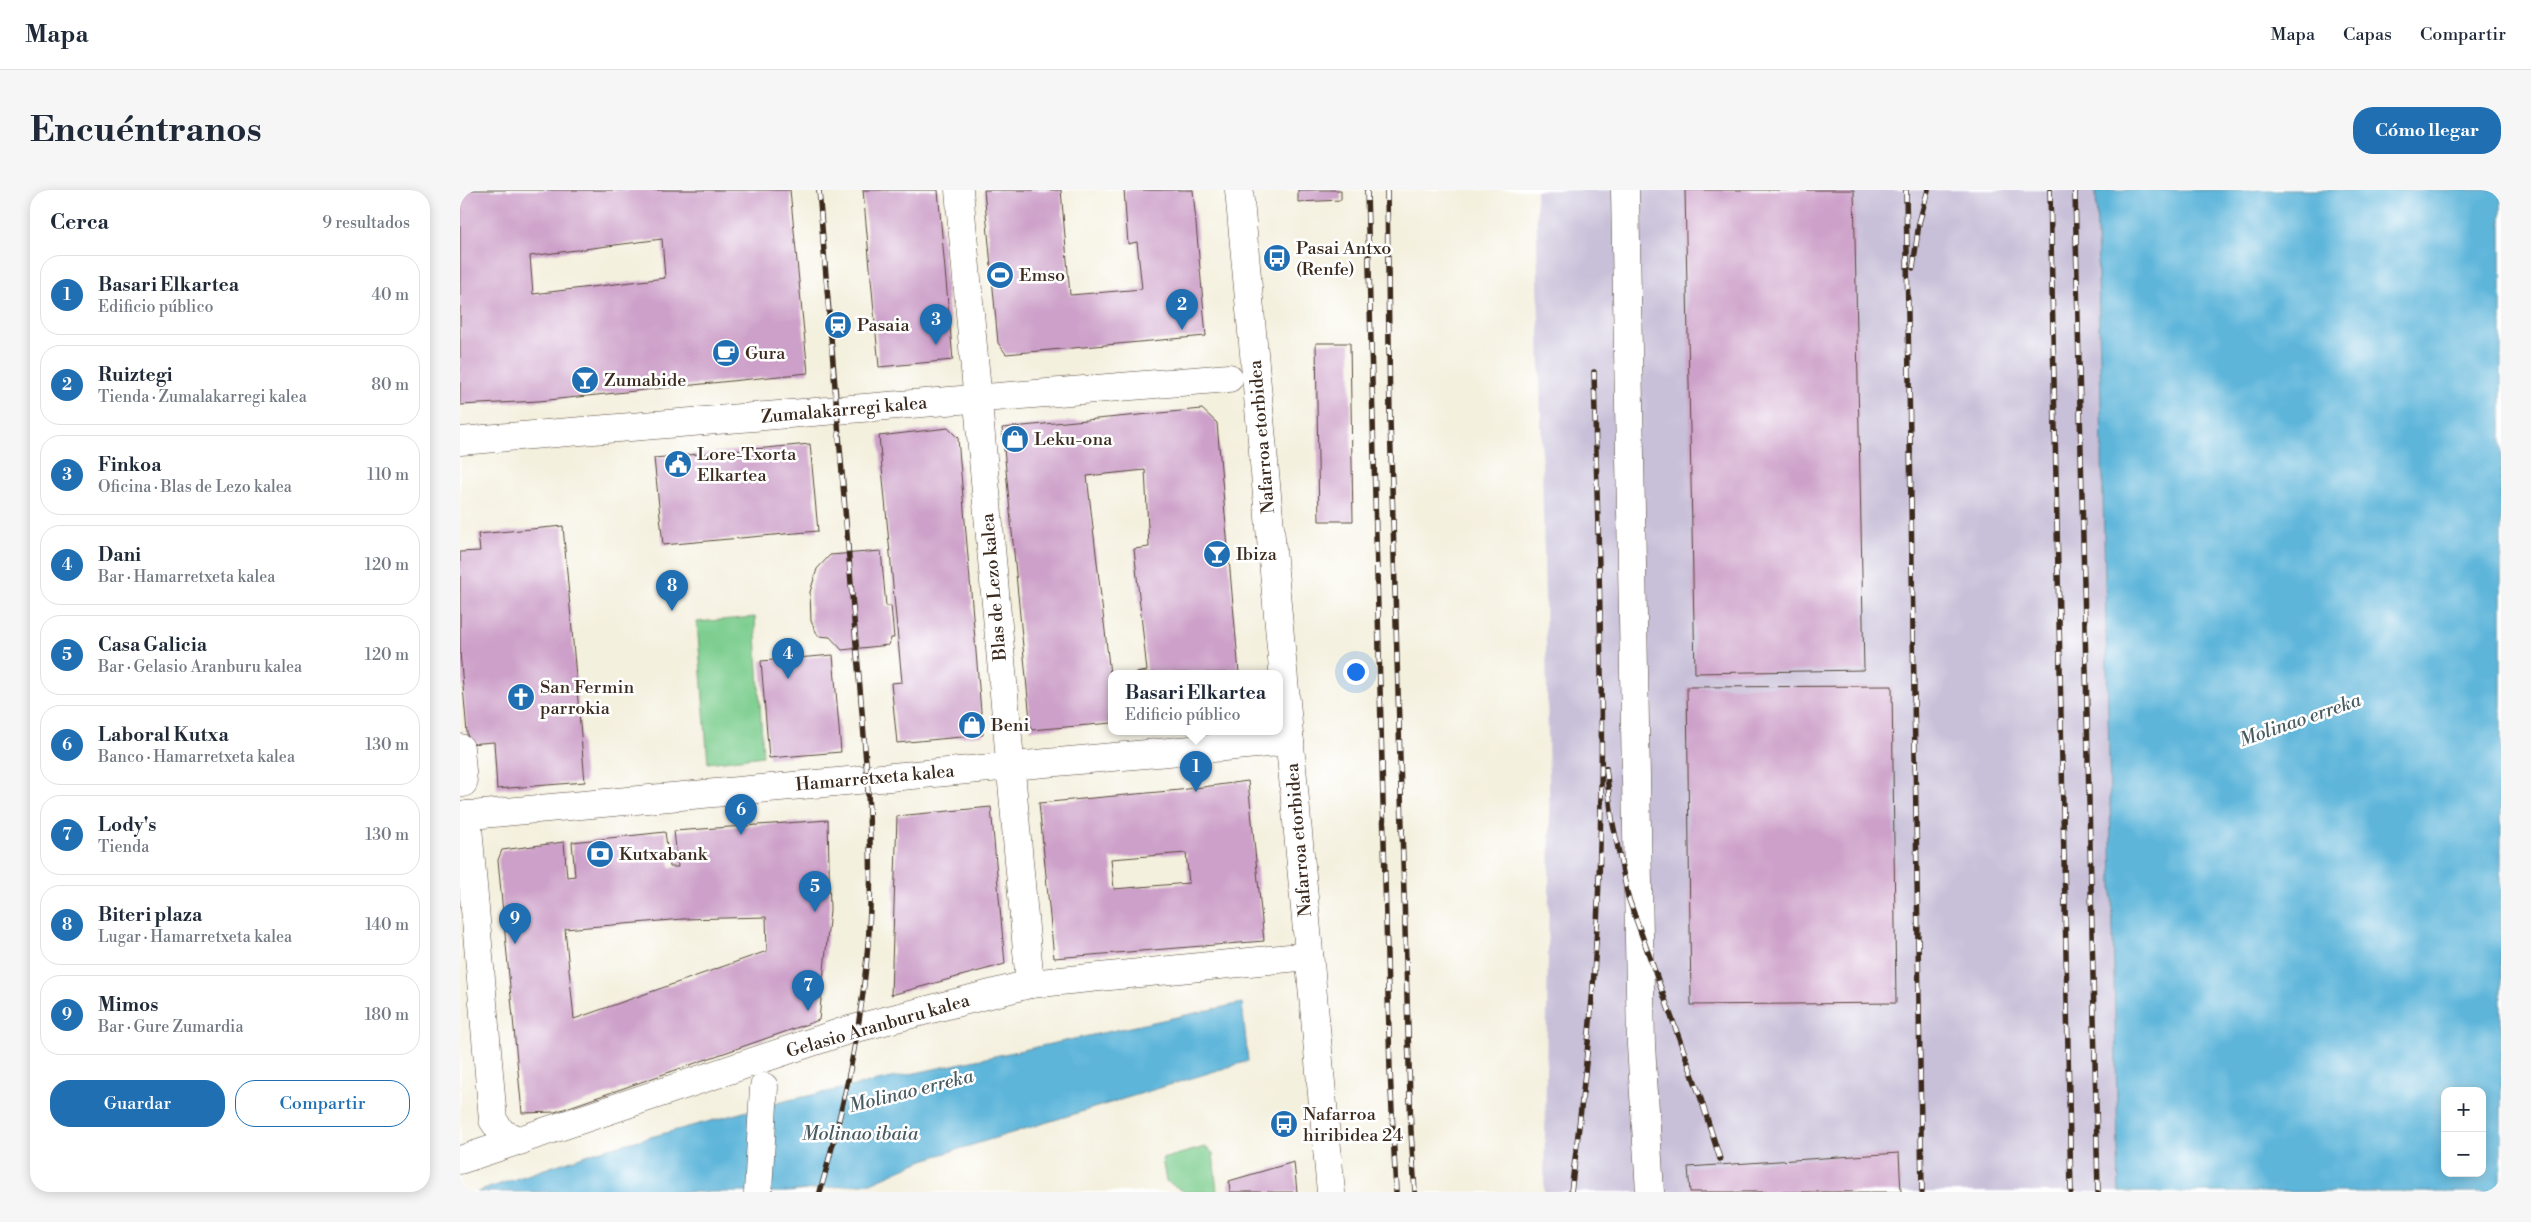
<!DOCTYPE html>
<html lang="es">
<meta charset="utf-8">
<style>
body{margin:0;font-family:"Libre Bodoni",serif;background:#f6f6f7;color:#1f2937}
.controls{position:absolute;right:15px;bottom:15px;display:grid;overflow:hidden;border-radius:10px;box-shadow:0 2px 12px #0003}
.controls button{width:45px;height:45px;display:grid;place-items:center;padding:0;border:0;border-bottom:1px solid #e0e1e3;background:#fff;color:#1f2937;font:25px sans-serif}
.you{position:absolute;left:895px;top:481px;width:18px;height:18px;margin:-12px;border:4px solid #fff;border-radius:50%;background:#1a73e8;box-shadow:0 0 0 8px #1a73e833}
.badge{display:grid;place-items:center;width:32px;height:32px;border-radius:50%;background:#1f6fb2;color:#fff;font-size:16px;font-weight:700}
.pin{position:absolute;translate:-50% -41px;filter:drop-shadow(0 1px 2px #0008)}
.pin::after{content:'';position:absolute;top:26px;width:18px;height:15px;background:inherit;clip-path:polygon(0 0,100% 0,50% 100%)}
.popup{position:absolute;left:648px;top:480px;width:175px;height:65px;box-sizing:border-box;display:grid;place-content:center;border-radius:10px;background:#fff;filter:drop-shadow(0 1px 4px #0005);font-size:16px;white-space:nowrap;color:#747a83}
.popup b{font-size:19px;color:#1f2937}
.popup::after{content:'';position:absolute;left:50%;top:100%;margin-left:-10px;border:10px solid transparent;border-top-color:#fff}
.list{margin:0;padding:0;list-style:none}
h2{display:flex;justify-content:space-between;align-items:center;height:65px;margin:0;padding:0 20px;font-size:21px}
h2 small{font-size:16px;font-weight:400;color:#747a83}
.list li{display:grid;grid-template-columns:32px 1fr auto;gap:15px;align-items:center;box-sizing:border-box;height:80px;margin:0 10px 10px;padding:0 10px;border:1px solid #e0e1e3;border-radius:20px}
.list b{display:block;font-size:19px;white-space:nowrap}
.list p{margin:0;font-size:16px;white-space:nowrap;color:#747a83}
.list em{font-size:16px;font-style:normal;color:#747a83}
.actions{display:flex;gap:10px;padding:15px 20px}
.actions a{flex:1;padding:11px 0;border:1px solid #1f6fb2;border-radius:20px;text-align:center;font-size:18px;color:#1f6fb2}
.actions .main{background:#1f6fb2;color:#fff}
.map{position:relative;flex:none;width:2041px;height:1002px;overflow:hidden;border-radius:20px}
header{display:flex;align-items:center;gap:30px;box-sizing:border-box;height:70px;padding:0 25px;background:#fff;border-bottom:1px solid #e0e1e3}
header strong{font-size:24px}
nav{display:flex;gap:28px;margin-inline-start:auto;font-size:18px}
.intro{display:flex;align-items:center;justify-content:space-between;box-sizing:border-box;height:120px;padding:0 30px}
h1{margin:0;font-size:35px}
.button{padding:12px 22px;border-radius:20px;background:#1f6fb2;color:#fff;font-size:18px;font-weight:700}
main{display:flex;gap:30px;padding:0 30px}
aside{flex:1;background:#fff;border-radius:20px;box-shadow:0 2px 12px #0003}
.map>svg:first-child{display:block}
.industrial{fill:#c8bfd8}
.green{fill:#7dce8f;stroke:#5c7c56}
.water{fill:#5db5da;stroke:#4c707c;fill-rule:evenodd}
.building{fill:#cda0c9;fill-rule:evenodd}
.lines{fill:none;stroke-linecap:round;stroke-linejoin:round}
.minor-casing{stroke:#57483b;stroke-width:29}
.major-casing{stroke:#57483b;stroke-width:29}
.minor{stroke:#fff;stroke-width:28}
.major{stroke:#fff;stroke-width:28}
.rail-casing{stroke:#3b2a1e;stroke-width:5.5}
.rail{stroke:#fff;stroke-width:4;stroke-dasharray:11;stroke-linecap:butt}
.labels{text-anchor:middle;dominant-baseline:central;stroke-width:5;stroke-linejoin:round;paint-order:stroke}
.poi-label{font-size:18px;fill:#3b2a1e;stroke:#fff;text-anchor:start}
.street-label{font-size:18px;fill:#3b2a1e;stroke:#fff}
.water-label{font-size:19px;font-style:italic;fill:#475b60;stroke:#fff}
</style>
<header>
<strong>Mapa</strong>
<nav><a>Mapa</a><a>Capas</a><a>Compartir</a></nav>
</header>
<div class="intro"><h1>Encuéntranos</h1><a class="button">Cómo llegar</a></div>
<main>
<aside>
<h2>Cerca<small>9 resultados</small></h2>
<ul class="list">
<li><span class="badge">1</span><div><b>Basari Elkartea</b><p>Edificio público</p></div><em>40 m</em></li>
<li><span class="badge">2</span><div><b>Ruiztegi</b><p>Tienda · Zumalakarregi kalea</p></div><em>80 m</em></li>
<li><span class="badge">3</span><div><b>Finkoa</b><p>Oficina · Blas de Lezo kalea</p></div><em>110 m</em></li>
<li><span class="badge">4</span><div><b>Dani</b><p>Bar · Hamarretxeta kalea</p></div><em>120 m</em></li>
<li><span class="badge">5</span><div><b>Casa Galicia</b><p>Bar · Gelasio Aranburu kalea</p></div><em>120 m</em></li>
<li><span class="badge">6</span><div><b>Laboral Kutxa</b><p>Banco · Hamarretxeta kalea</p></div><em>130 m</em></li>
<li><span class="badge">7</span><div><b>Lody's</b><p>Tienda</p></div><em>130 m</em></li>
<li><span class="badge">8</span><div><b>Biteri plaza</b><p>Lugar · Hamarretxeta kalea</p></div><em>140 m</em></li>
<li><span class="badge">9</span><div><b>Mimos</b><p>Bar · Gure Zumardia</p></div><em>180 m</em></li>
</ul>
<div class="actions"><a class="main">Guardar</a><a>Compartir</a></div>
</aside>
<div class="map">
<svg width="2041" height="1002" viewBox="0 0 2041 1002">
<rect width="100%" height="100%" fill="#fff"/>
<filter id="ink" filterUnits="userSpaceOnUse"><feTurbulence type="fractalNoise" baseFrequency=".02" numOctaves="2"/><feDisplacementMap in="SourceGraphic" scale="10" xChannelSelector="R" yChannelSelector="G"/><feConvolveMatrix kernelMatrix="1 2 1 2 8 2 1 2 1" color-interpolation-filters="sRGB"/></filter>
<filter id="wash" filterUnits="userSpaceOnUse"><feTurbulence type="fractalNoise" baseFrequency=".0096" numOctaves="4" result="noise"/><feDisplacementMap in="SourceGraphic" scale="20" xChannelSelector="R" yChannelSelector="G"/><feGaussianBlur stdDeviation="1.12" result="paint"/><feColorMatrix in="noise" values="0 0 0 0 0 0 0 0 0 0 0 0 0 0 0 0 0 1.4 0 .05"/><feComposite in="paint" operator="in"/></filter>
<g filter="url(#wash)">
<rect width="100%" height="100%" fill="#f4f0de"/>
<path class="industrial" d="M1076 0H1636L1659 1002H1084L1090 640Z"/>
<g class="green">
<path d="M295 427 303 566 248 573 237 432Z"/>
<path d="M745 957 753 963 757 1002H725L706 991 702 969Z"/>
</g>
<g class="water">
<path d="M1636 0H2041V1002H1659ZM1985 901H2022V983H1985Z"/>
<path d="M782 813 788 871 463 970 411 993 327 1002H17L138 961 329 910Z"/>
</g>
<g id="blocks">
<g class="building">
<path d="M0 0H330L348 183 79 211 0 215ZM202 49 205 88 73 104 70 66Z"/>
<path d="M403 0H478L493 170 419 177Z"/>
<path d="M524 0H601L610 105 682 99 677 52 668 54 664 0H733L746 146 546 164 538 153Z"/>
<path d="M838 0H881V10L838 12Z"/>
<path d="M1225 0H1394L1404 480 1235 483Z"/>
<path d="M856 153H890L893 331H859Z"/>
<path d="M742 219 757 233 779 483H674L687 481 674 359 689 357 685 280 627 286 650 484H652V533L571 540 542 238Z"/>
<path d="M488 238 498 248 523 545 437 553 431 493 442 492 419 246Z"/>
<path d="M350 254 358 341 203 355 194 268Z"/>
<path d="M103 336 125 592 37 599 34 552 8 554 0 462V362L20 361 18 344Z"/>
<path d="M421 361 426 416H431L434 448H431L429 455 382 460 370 447 358 446 351 431 350 402 357 379 370 365Z"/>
<path d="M373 465 381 562 309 568 301 471Z"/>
<path d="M1432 496 1436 813 1231 815 1227 497Z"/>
<path d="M788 591 804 751 594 768 579 613 720 600ZM726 663 729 693 654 699 651 669Z"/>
<path d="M531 617 545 774 431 805 437 626Z"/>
<path d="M368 630 370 720 359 830 95 922 62 923 38 670 42 660 104 652 107 687 115 686 112 652 205 642 210 677H218L214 641ZM306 727 307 761 114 829 105 739 223 729Z"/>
<path d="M1439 963 1441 1002H1230L1228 977Z"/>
<path d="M834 972 837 1002H770L769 991Z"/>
</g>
</g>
</g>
<g filter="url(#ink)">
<use href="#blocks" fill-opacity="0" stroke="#57483b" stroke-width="1"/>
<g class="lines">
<g class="minor-casing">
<g id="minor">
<path d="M499 0 570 794"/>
<path d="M1165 0 1181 855 1190 1002"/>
<path d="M0 251 769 188"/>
<path d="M0 558 3 593H0"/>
<path d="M7 625 33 930 42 943 60 951"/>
<path d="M0 626 830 551"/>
<path d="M0 970 385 841 570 794 849 766"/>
<path d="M298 1002 304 897"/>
</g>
</g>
<g class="major-casing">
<path id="major" d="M779 0 871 1002"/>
</g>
<use href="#minor" class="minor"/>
<use href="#major" class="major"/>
<g class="rail-casing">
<g id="rail">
<path d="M359 0C370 143 382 286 394 430 402 525 413 622 410 718 407 815 386 909 360 1002"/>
<path d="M907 0 930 880 936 1002"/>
<path d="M927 0 930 229 951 942 955 1002"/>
<path d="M1446 0 1462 1002"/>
<path d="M1590 0 1611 1002"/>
<path d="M1615 0 1638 1002"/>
<path d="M1453 78 1459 33 1468 0"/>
<path d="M1146 578 1152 629 1168 707 1240 906 1260 969"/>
<path d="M1111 1002C1123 906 1134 811 1138 714 1146 537 1138 359 1134 182"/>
</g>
</g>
<use href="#rail" class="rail"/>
</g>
</g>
<defs>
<g id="bus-disc" transform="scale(1.4375)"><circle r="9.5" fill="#1f6fb2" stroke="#fff"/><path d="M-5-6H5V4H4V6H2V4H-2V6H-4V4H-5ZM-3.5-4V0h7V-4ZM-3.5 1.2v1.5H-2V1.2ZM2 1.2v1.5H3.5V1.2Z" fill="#fff"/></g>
<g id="stadium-disc" transform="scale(1.4375)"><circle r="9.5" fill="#1f6fb2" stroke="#fff"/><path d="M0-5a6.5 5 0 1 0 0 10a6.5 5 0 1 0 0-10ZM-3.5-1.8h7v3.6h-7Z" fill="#fff"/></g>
<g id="station-disc" transform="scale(1.4375)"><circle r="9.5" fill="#1f6fb2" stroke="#fff"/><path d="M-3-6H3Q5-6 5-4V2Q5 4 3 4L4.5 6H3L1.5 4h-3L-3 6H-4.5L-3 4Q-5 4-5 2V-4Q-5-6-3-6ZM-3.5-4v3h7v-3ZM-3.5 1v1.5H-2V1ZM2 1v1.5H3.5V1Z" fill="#fff"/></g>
<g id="cafe-disc" transform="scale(1.4375)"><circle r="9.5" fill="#1f6fb2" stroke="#fff"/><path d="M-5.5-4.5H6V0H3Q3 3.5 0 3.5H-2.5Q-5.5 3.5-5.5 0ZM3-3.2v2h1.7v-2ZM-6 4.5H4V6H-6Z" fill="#fff"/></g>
<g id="bar-disc" transform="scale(1.4375)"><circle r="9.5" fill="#1f6fb2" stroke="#fff"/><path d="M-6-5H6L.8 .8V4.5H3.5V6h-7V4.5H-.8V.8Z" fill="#fff"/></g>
<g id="shop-disc" transform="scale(1.4375)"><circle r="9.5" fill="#1f6fb2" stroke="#fff"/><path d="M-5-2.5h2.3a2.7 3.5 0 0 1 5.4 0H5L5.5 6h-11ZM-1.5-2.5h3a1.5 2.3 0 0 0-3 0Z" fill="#fff"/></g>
<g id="civic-disc" transform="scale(1.4375)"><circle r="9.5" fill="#1f6fb2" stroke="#fff"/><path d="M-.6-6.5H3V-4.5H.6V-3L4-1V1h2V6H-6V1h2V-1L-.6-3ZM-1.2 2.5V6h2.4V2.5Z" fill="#fff"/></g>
<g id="church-disc" transform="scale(1.4375)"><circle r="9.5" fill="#1f6fb2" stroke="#fff"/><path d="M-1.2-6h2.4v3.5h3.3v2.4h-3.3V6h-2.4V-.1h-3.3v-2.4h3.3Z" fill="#fff"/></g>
<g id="bank-disc" transform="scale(1.4375)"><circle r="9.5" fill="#1f6fb2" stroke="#fff"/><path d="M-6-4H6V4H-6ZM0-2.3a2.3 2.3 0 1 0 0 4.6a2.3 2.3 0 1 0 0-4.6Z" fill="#fff"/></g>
</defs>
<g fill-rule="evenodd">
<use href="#bus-disc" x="817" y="68"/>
<use href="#stadium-disc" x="540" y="85"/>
<use href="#station-disc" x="378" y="135"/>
<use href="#cafe-disc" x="266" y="163"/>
<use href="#bar-disc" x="125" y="190"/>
<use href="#shop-disc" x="555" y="249"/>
<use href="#civic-disc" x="218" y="274"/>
<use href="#bar-disc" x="757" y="364"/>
<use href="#church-disc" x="61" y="507"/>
<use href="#shop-disc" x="512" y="535"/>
<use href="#bank-disc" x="140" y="664"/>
<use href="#bus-disc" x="824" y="934"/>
</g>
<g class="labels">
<g class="poi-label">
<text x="836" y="58">Pasai Antxo<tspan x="836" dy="21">(Renfe)</tspan></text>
<text x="559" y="85">Emso</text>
<text x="397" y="135">Pasaia</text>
<text x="285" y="163">Gura</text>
<text x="144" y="190">Zumabide</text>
<text x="574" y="249">Leku-ona</text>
<text x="237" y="264">Lore-Txorta<tspan x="237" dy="21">Elkartea</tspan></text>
<text x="776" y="364">Ibiza</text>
<text x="80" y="497">San Fermin<tspan x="80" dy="21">parrokia</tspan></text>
<text x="531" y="535">Beni</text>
<text x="159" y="664">Kutxabank</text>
<text x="843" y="924">Nafarroa<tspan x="843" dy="21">hiribidea 24</tspan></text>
</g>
<g class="street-label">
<text transform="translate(384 220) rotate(-5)">Zumalakarregi kalea</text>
<text transform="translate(802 247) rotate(-95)">Nafarroa etorbidea</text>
<text transform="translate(534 397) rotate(-95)">Blas de Lezo kalea</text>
<text transform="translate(415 588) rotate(-5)">Hamarretxeta kalea</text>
<text transform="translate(839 650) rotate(-95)">Nafarroa etorbidea</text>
<text transform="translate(418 836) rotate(-16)">Gelasio Aranburu kalea</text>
</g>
<g class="water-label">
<text transform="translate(1840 530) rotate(-19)">Molinao erreka</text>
<text transform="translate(451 901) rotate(-14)">Molinao erreka</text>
<text x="400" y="944">Molinao ibaia</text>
</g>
</g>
</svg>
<div class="controls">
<button>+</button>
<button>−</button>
</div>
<div class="you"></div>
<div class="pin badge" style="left:736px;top:602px">1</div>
<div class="popup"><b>Basari Elkartea</b>Edificio público</div>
<div class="pin badge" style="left:722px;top:140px">2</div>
<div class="pin badge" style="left:476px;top:155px">3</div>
<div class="pin badge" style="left:328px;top:489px">4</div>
<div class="pin badge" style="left:355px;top:722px">5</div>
<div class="pin badge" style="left:281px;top:645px">6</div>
<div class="pin badge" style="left:348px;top:821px">7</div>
<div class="pin badge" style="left:212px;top:421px">8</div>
<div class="pin badge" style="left:55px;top:754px">9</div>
</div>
</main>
